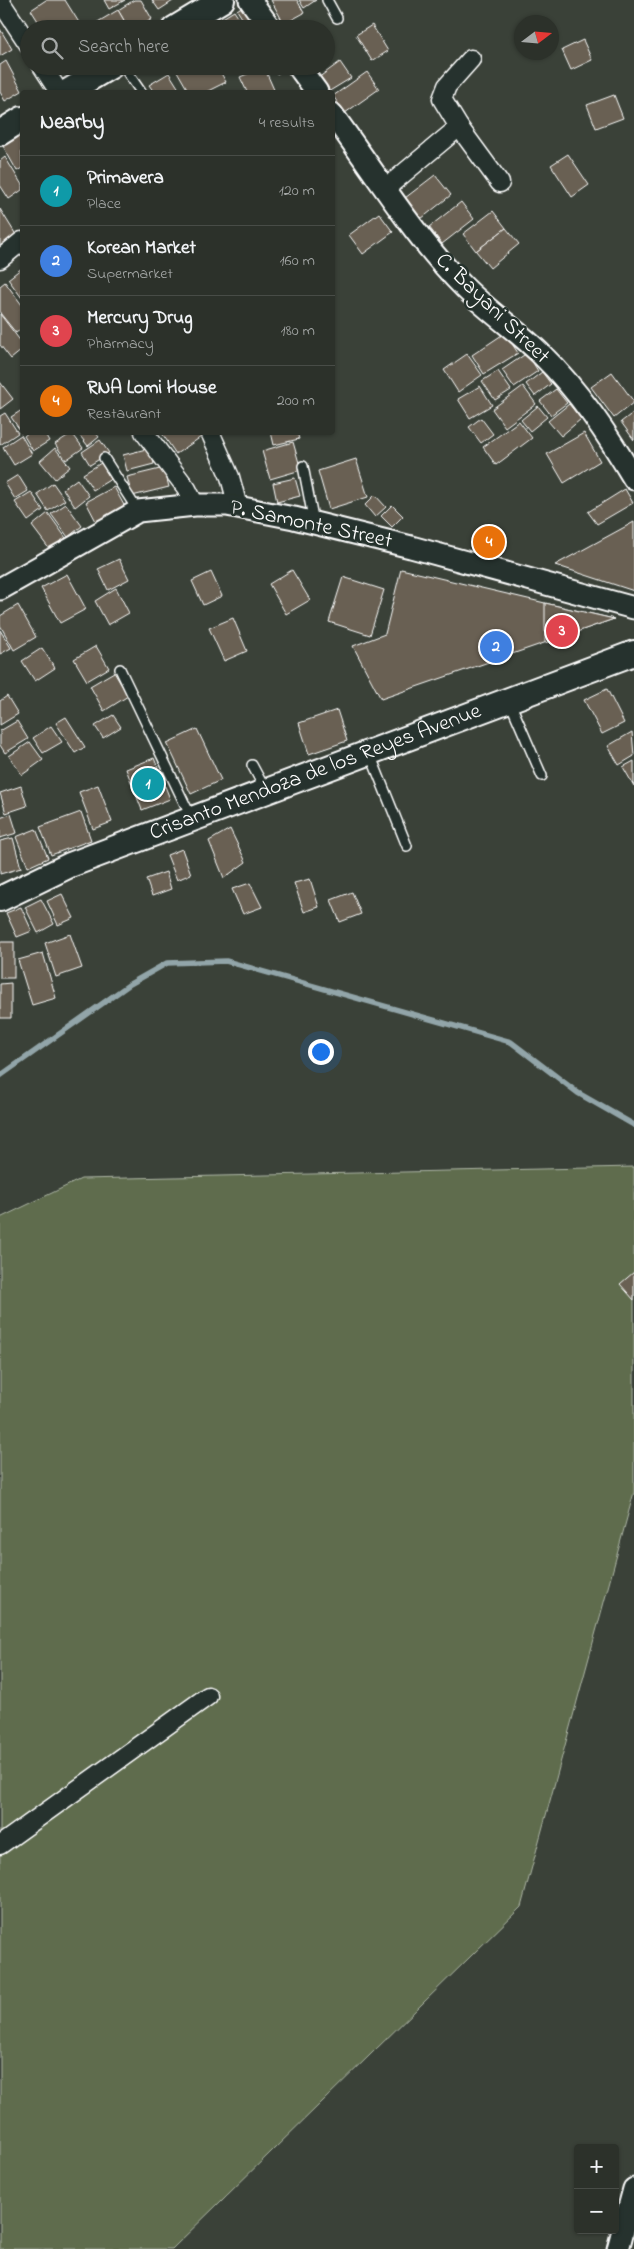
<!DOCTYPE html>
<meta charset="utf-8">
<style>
body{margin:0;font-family:"Indie Flower",sans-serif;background:#343932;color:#f1f3f6}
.controls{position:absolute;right:15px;bottom:15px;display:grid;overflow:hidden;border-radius:5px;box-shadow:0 1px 4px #0004}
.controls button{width:45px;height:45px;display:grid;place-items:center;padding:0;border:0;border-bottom:1px solid #484c47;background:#2c312a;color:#f1f3f6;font:25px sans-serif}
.compass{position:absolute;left:514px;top:15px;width:45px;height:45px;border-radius:50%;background:#2c312a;box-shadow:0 1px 4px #0004;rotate:74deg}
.you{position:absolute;left:320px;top:1051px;width:18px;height:18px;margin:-12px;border:4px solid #fff;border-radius:50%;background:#1a73e8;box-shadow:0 0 0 8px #1a73e833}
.badge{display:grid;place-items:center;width:32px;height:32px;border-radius:50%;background:#ea580c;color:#fff;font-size:16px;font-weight:700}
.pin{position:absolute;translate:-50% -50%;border:2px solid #fff;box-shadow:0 1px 5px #0006}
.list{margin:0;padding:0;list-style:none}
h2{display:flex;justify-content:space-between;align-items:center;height:65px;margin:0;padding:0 20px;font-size:21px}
h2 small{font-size:16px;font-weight:400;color:#a6a9a8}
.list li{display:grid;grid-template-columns:32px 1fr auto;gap:15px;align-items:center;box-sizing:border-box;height:70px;padding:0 20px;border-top:1px solid #484c47}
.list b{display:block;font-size:19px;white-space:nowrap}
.list p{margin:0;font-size:16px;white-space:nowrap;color:#a6a9a8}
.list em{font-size:16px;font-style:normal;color:#a6a9a8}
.icon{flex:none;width:28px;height:28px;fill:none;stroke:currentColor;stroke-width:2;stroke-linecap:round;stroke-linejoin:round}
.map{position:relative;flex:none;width:634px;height:2249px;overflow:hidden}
.search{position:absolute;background:#2c312a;box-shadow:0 1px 4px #0004;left:20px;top:20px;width:315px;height:55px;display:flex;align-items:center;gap:12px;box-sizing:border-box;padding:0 18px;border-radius:28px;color:#a6a9a8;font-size:19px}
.panel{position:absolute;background:#2c312a;box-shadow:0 1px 4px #0004;left:20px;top:90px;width:315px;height:345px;border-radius:5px}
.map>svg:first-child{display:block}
.green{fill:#5e6c4e;stroke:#aeb6a6}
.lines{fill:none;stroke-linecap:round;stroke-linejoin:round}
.stream{stroke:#92a5a9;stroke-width:5.5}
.building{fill:#696152;stroke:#fff}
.service-casing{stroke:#fff;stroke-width:12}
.minor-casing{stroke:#fff;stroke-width:21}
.tertiary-casing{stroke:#fff;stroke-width:25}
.secondary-casing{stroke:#fff;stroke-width:28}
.service{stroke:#26332d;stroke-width:9}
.minor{stroke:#26332d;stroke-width:18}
.tertiary{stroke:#26332d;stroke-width:21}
.secondary{stroke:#26332d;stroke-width:24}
.labels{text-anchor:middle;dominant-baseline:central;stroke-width:5;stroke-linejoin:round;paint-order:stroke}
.street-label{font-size:22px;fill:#fff;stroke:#26332d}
</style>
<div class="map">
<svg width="634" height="2249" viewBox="0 0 634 2249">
<rect width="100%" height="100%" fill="#3a4138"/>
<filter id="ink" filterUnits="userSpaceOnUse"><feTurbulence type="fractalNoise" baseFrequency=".02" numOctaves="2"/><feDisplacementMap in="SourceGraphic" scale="10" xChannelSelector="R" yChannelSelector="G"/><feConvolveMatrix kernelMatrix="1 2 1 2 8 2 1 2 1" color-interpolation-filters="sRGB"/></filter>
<g filter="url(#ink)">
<path class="green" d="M634 1167V1492L521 1907 172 2249H0V1218L81 1179Z"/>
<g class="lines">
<path class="stream" d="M0 1076 130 984 167 963 226 961 511 1042 578 1093 634 1125"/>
</g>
<g class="building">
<path d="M46 0H65L83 29H43L31 10Z"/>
<path d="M104 0H125L109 9Z"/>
<path d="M134 0H141L152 19 137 29H129L118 10Z"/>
<path d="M152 0H172L173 1 159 10Z"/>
<path d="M271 0H297L304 13 284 24Z"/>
<path d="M299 0H316L304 8Z"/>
<path d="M249 2 267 29H249L237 10Z"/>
<path d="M118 10 129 29H99L96 23Z"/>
<path d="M234 11 246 29H227L221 19Z"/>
<path d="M218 18 224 29H203V28Z"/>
<path d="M372 25 388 51 372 61 356 35Z"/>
<path d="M0 29 12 49 0 56Z"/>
<path d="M583 40 592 60 571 70 562 50Z"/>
<path d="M6 61 22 91 5 101 0 92V65Z"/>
<path d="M340 62 351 78 328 92 318 78Z"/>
<path d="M67 66H88L73 76Z"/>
<path d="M174 66H217L226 82 206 92H189Z"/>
<path d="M272 66H290L277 74Z"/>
<path d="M264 67 275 92H247L240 77Z"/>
<path d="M367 72 379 89 345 113 333 96Z"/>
<path d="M169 73 181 92H154L149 85Z"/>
<path d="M614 95 623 118 596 128 587 105Z"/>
<path d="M21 135 22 168 17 171 3 146Z"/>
<path d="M568 154 589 185 572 197 551 165Z"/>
<path d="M5 157 22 185V190L9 199 0 185V161Z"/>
<path d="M435 175 451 195 421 219 405 198Z"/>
<path d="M461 202 474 219 442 244 429 227Z"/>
<path d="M0 209 18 238 0 251Z"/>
<path d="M493 211 506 228 476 251 463 234Z"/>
<path d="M379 213 393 232 363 254 349 235Z"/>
<path d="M506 228 519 244 490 268 476 251Z"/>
<path d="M22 268V298L8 279Z"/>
<path d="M5 282 22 305V328L16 333 0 313V286Z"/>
<path d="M0 314 22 343V350L11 359 0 345Z"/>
<path d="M505 333 518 353 484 374 472 355Z"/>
<path d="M527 353 538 371 514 387 502 370Z"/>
<path d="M467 354 482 375 458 392 444 370Z"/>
<path d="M498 371 511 390 495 400 482 381Z"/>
<path d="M542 372 551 384 535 396 526 384Z"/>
<path d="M612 372 634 402 614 418 591 387Z"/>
<path d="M0 382 13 399 0 409Z"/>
<path d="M480 386 492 405 470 418 458 399Z"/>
<path d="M523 386 536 404 505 427 492 409Z"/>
<path d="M556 389 567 403 551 415 540 401Z"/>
<path d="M569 404 581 419 561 436 548 421Z"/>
<path d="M538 406 547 417 530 431 521 420Z"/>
<path d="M22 410V433L11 417Z"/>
<path d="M634 412V440L621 422Z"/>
<path d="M5 413 18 433 0 445V416Z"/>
<path d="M481 418 493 434 481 443 469 427Z"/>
<path d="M519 421 532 438 496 465 483 447Z"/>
<path d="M29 432H44L49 441 33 451 24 436Z"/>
<path d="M77 432H95L99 437 88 446Z"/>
<path d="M161 432H198L201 437 176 454Z"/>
<path d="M271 432H297L299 439 274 445Z"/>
<path d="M72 433 83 448 66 460 55 444Z"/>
<path d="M584 433 600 461 564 483 547 454Z"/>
<path d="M21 435 32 454 14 465 3 447Z"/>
<path d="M100 440 109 453 90 465 82 452Z"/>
<path d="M293 442 301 470 270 479 262 451Z"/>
<path d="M55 448 70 467 55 479 40 461Z"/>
<path d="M150 448 154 464 127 471 123 455Z"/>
<path d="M356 459 368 497 329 509 318 471Z"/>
<path d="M101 463 111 479 93 490 83 474Z"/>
<path d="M164 468 169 487 132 496 127 477Z"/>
<path d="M18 475 28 491 15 499 5 483Z"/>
<path d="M295 478 300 496 277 502 273 483Z"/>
<path d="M77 479 89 496 75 507 63 489Z"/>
<path d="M53 483 65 500 48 511 37 494Z"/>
<path d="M114 487 125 507 97 523 86 502Z"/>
<path d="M625 489 633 503 597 524 588 512Z"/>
<path d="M31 492 43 510 28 521 15 502Z"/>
<path d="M375 495 386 507 375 517 365 505Z"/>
<path d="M66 504 82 526 68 537 51 514Z"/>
<path d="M392 505 403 516 392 527 381 516Z"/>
<path d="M48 513 66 538 50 550 32 526Z"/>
<path d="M634 522V591L555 565Z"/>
<path d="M119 559 129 579 108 590 98 569Z"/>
<path d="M401 569 545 603 614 619 381 699 353 646 385 634Z"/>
<path d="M292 570 310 600 286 614 269 584Z"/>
<path d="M211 572 222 596 203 605 192 581Z"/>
<path d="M67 574 86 609 60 623 41 588Z"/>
<path d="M343 577 384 590 370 635 329 622Z"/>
<path d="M116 588 129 613 108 625 95 601Z"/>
<path d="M545 603 614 619 545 643Z"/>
<path d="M18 605 36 637 14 650 0 625V616Z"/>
<path d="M233 618 247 651 224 661 209 628Z"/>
<path d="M0 630 11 648 0 654Z"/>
<path d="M96 646 109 668 87 681 74 659Z"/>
<path d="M42 648 55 668 35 681 22 661Z"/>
<path d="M114 672 128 696 104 711 90 686Z"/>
<path d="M607 689 624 723 602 734 584 700Z"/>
<path d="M7 696 18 714 0 725V701Z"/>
<path d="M337 710 347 741 309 754 299 723Z"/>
<path d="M113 715 121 727 103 738 95 726Z"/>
<path d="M66 717 85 747 75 753 56 723Z"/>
<path d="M17 721 28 739 5 753 0 745V731Z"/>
<path d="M51 726 62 742 43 753 33 738Z"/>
<path d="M197 729 221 780 191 794 167 743Z"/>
<path d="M632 732 634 756 619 765 608 746Z"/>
<path d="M30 742 43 760 22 775 9 756Z"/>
<path d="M154 758 170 799 142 810 126 769Z"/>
<path d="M634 761V786L623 767Z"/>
<path d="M98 785 112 822 93 829 79 792Z"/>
<path d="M21 786 27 806 6 813 0 793Z"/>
<path d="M81 812 91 840 51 855 40 827Z"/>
<path d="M11 814 17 833 0 838V818Z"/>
<path d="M36 829 48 858 28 867 16 837Z"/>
<path d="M230 829 246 862 224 878 209 841Z"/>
<path d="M13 838 21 868 0 874V841Z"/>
<path d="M182 849 191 874 177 880 167 855Z"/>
<path d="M166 872 171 889 152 896 146 879Z"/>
<path d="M310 879 319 907 304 912 294 883Z"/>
<path d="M250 883 262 907 243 914 232 889Z"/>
<path d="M352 892 361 914 340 922 331 900Z"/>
<path d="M62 894 74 918 58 925 47 901Z"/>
<path d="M41 899 54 924 38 933 25 907Z"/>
<path d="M21 907 32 931 17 937 6 913Z"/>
<path d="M70 934 82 968 56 977 45 943Z"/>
<rect x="0" y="942" width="14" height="36"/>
<path d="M43 953 56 998 32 1005 18 960Z"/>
<path d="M11 983V1018H0V984Z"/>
<path d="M634 1272V1300L620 1284Z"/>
</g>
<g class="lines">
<g class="service-casing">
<g id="service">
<path d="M327 0 337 18"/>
<path d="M123 66 141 92"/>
<path d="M104 458 138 511"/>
<path d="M303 466 314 523"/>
<path d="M120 669 192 819"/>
<path d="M509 700 542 776"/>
<path d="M370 754 407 846"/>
<path d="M252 765 266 791"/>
</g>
</g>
<g class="minor-casing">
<g id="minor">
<path d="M0 1 29 45"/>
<path d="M42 66 59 92"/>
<path d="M459 127 500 183"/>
<path d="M386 188 459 127 442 99 447 86 471 59"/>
<path d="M0 259 22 241"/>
<path d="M144 432 187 489 195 505"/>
<path d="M210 432 230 477 238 507"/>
<path d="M0 1845 208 1696"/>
</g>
</g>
<g class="tertiary-casing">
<g id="tertiary">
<path d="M250 0 271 29"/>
<path d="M298 66 317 92"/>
<path d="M332 114C375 172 414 237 465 288 489 312 518 331 542 355 579 391 608 435 634 479"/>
<path d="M0 589 138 511 195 505H227L294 518 411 547 634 608"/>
<path d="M618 2249 634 2189"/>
</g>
</g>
<g class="secondary-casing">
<g id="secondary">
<path d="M174 29 222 0"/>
<path d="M67 92 111 66"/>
<path d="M0 133 22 119"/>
<path id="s1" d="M0 899 70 865 634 653"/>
</g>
</g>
<use href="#service" class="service"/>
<use href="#minor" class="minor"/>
<use href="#tertiary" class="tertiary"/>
<use href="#secondary" class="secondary"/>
</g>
</g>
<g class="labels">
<g class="street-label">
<text transform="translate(492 309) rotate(44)">C. Bayani Street</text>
<text transform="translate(311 525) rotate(12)">P. Samonte Street</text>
<text stroke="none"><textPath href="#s1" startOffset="340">Crisanto Mendoza de los Reyes Avenue</textPath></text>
</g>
</g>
</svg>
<div class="controls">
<button>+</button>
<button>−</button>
</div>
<svg class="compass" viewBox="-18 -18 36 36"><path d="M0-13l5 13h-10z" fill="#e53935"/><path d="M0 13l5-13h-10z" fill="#a6a9a8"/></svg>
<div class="you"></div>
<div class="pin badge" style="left:148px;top:784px;background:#0f9aa8">1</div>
<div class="pin badge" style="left:496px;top:647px;background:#3f7fe0">2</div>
<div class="pin badge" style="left:562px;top:631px;background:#e0444e">3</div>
<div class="pin badge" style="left:489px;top:542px;background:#e8710a">4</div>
<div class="search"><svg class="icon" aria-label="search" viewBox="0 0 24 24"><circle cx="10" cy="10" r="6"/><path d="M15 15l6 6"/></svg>Search here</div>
<section class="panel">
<h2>Nearby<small>4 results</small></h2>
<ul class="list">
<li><span class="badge" style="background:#0f9aa8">1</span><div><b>Primavera</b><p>Place</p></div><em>120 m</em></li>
<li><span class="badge" style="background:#3f7fe0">2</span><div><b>Korean Market</b><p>Supermarket</p></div><em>160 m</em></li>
<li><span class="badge" style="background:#e0444e">3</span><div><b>Mercury Drug</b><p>Pharmacy</p></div><em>180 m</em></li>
<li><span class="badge" style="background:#e8710a">4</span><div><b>RNA Lomi House</b><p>Restaurant</p></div><em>200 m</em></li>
</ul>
</section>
</div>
